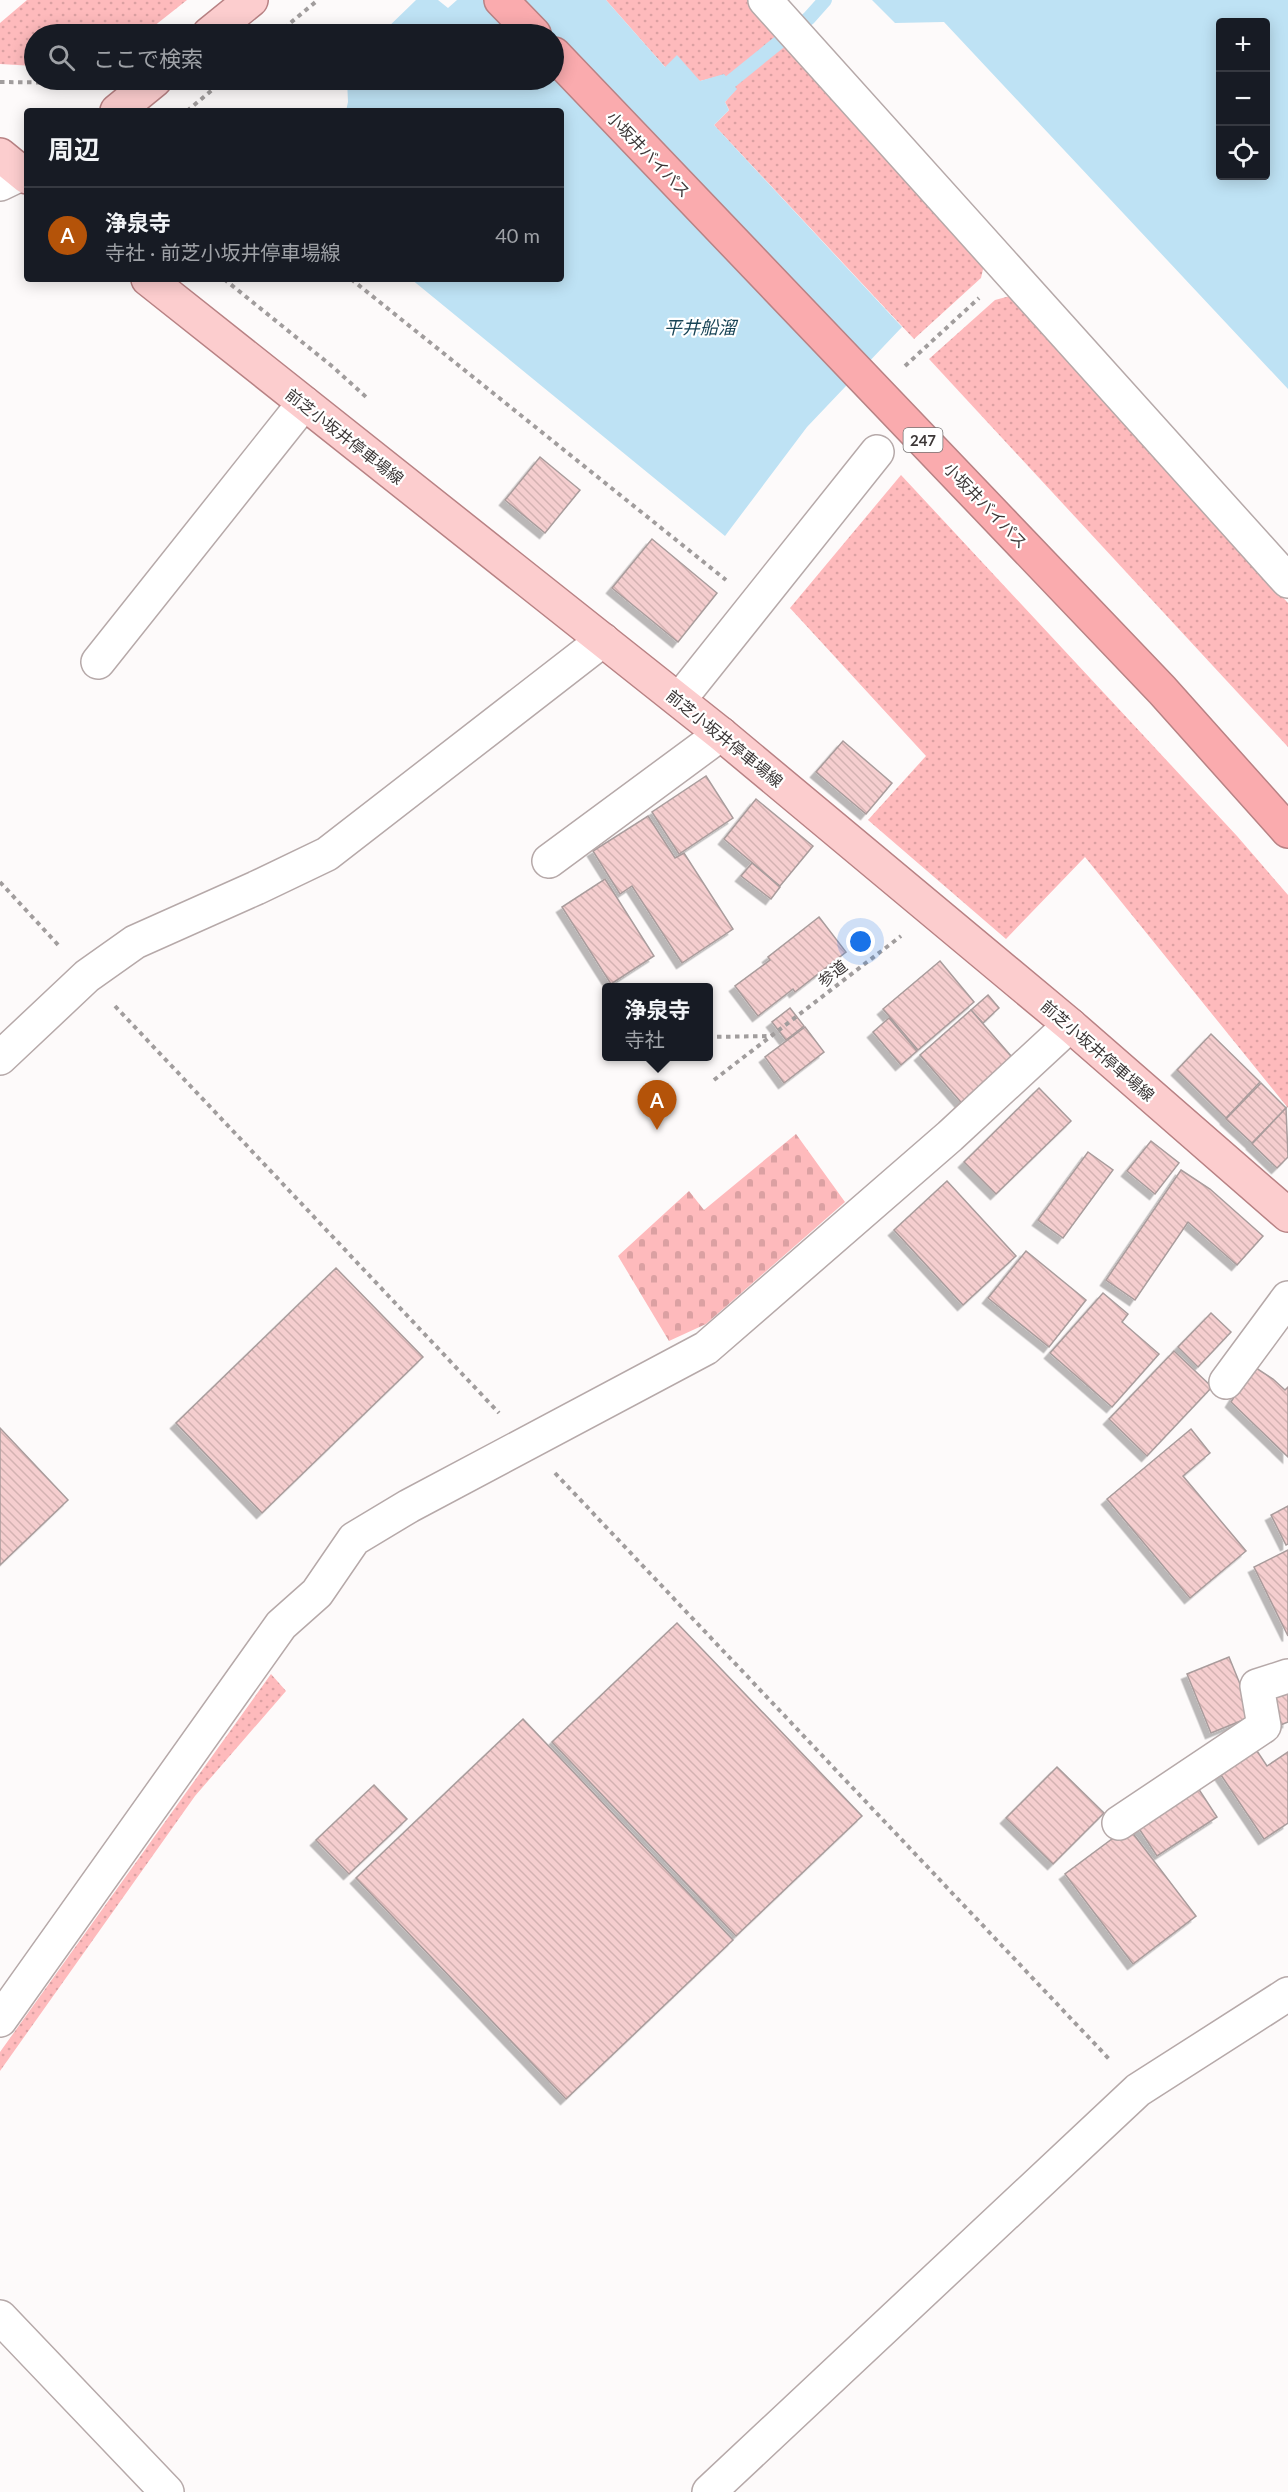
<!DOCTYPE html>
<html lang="ja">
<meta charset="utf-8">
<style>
body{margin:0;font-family:Lato,"Noto Sans JP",sans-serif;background:#20242c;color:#f1f3f6}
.controls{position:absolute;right:18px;top:18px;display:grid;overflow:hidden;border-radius:6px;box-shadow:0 3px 15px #0003}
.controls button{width:54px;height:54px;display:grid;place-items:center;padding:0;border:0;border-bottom:2px solid #363941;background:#171b24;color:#f1f3f6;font:30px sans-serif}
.you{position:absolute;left:861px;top:942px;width:21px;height:21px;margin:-15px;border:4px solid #fff;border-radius:50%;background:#1a73e8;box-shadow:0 0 0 9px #1a73e833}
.badge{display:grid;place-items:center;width:39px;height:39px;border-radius:50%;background:#b45309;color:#fff;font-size:20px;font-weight:700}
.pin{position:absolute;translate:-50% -50px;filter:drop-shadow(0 2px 3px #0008)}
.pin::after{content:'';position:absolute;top:32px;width:21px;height:18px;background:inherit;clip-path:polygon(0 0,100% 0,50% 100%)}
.popup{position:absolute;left:602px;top:983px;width:111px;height:78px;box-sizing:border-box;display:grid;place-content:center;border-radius:6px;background:#171b24;filter:drop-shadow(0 2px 4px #0005);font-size:20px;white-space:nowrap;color:#9ea1a6}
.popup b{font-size:22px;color:#f1f3f6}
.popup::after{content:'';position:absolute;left:50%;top:100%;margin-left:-12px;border:12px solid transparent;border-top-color:#171b24}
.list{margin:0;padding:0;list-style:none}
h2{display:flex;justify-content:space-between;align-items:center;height:78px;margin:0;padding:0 24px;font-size:26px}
h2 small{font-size:20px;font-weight:400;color:#9ea1a6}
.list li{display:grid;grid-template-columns:39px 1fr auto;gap:18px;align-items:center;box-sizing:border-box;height:96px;padding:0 24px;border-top:2px solid #363941}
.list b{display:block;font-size:22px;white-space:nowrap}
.list p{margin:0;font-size:20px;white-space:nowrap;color:#9ea1a6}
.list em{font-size:20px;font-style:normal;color:#9ea1a6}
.icon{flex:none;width:33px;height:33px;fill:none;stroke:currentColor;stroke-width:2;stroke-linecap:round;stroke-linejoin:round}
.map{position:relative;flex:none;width:1288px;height:2492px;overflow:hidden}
.search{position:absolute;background:#171b24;box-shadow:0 3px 15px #0003;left:24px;top:24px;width:540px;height:66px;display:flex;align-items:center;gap:15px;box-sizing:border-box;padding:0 21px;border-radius:33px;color:#9ea1a6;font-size:22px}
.panel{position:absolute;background:#171b24;box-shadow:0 3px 15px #0003;left:24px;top:108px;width:540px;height:174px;border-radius:6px}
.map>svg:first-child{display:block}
.grass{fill:url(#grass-dots)}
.cemetery{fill:url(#cemetery-stones)}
.water{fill:#bee2f4;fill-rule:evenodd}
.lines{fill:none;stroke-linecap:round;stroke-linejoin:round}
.stream{stroke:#bee2f4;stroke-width:14}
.building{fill:url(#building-back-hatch);stroke:#a99c9c;stroke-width:1.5;filter:url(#shadow)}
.minor-casing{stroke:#b6a9a9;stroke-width:36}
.major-casing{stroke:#b88284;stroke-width:36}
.highway-casing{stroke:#b88284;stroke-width:36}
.path{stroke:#a19d9d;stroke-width:4;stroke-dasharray:4.5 4.5;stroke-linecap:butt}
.minor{stroke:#fff;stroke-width:33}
.major{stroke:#fccdce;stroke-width:33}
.highway{stroke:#faabae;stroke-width:33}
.labels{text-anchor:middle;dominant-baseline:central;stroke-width:4.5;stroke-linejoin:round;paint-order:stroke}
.shield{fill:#fff;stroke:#767373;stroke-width:1.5}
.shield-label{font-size:15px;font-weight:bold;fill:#3c3737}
.street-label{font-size:16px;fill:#3c3737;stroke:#fff}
.water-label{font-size:18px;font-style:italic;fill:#184456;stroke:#fff}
</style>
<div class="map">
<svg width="1288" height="2492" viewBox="0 0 1288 2492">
<defs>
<pattern id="grass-dots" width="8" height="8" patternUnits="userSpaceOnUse" patternTransform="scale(1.5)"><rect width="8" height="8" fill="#febabc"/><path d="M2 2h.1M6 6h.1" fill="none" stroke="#dba0a2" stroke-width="1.8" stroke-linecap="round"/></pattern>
<pattern id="cemetery-stones" width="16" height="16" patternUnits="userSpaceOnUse" patternTransform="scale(1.5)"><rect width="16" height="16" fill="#febabc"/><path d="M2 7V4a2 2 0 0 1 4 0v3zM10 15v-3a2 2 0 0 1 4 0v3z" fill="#dba0a2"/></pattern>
<pattern id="building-back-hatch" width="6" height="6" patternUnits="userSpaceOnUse" patternTransform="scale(1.5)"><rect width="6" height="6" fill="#f5cecf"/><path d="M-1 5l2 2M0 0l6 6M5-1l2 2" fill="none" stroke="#d3b2b2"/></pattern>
<filter id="shadow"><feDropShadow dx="-5.5" dy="5.5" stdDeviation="0" flood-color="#0004"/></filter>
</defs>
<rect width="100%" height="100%" fill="#fdfafa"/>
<g class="grass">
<path d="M27 0H187L144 34H34V66L0 64V23Z"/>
<path d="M606 0H749L984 265 981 278 914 339 714 125 729 110 725 102 736 89 724 75 700 81 665 67Z"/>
<path d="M1010 296 1288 603V747L929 359 995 300Z"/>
<path d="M901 475 1237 836 1288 895V1108L1085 857 1006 939 868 820 926 756 790 608Z"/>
<path d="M271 1674 286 1691 195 1796 0 2071V2052Z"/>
</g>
<path class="cemetery" d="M796 1134 845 1202 706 1324 669 1341 618 1256 689 1191 704 1210Z"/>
<g class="water">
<path d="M416 0H438L448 8 457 0H606L665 67 677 55 700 81 724 74 737 89 725 102 729 110 714 125 902 327 807 427 725 536 411 279H561V111H346L348 102 347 80H554V34H381Z"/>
<path d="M872 0H1288V389L944 22 895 23ZM1220 22H1266V176H1220Z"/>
</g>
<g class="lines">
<path class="stream" d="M730 82 809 18 825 0"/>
</g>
<g class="building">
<path d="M540 457 580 490 545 533 505 500Z"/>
<path d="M652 539 717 593 678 642 612 588Z"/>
<path d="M843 741 892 783 866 814 816 772Z"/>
<path d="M706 776 733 818 679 854 652 812Z"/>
<path d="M756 799 813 846 780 886 724 839Z"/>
<path d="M648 816 675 858 684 853 733 929 682 963 632 886 620 894 593 851Z"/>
<path d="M752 863 780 887 771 899 741 876Z"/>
<path d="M605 879 654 956 611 984 562 907Z"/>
<path d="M819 917 846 952 795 992 793 989 758 1016 735 986 770 960 768 957Z"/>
<path d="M940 961 974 1002 918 1050 883 1009Z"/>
<path d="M988 995 999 1008 983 1023 971 1010Z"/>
<path d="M790 1008 804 1026 786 1040 772 1022Z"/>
<path d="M971 1010 1018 1064 966 1108 920 1055Z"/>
<path d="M889 1018 917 1051 901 1065 873 1032Z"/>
<path d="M805 1027 824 1052 784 1083 765 1057Z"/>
<path d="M1211 1034 1260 1082 1226 1118 1177 1070Z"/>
<path d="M1261 1083 1286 1108 1252 1143 1226 1119Z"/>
<path d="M1039 1088 1071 1121 996 1194 964 1162Z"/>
<path d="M1286 1108 1288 1157 1277 1168 1252 1144Z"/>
<path d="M1151 1141 1179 1163 1155 1194 1127 1171Z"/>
<path d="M1088 1152 1113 1170 1063 1238 1038 1220Z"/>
<path d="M1181 1170 1210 1189 1263 1236 1237 1265 1188 1222 1135 1300 1106 1280Z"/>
<path d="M947 1181 1016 1256 963 1305 894 1230Z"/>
<path d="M1026 1251 1086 1300 1049 1347 988 1298Z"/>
<path d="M336 1268 423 1357 262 1513 176 1423Z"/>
<path d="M1103 1293 1128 1314 1122 1322 1159 1354 1112 1407 1050 1353Z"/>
<path d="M1211 1313 1231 1332 1198 1367 1178 1347Z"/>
<path d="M1174 1351 1212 1387 1147 1456 1109 1419Z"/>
<path d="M1253 1366 1273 1379 1285 1390 1288 1387V1457L1231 1402Z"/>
<path d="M0 1428 68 1500 0 1565Z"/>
<path d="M1191 1429 1210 1453 1183 1476 1246 1551 1190 1598 1107 1499Z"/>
<path d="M1288 1506V1544L1286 1545 1271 1515Z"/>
<path d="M1288 1550V1636L1254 1567Z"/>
<path d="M677 1623 862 1816 736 1936 552 1742Z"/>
<path d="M1229 1657 1253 1716 1211 1733 1187 1674Z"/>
<path d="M1288 1687V1722L1278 1726 1266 1695Z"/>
<path d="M523 1719 733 1940 566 2099 356 1878Z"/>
<path d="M1253 1745 1267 1766 1288 1752V1823L1264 1839 1217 1769Z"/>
<path d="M1057 1767 1104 1813 1053 1864 1006 1818Z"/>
<path d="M374 1785 407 1819 349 1874 316 1840Z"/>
<path d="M1198 1788 1217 1817 1157 1856 1138 1827Z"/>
<path d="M1128 1827 1196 1916 1133 1964 1065 1874Z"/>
</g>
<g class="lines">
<g class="minor-casing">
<g id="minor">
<path d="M765 0 1288 581"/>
<path d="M0 184 23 173"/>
<path d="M98 662 304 403"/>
<path d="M679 700 877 452"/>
<path d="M549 861 721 734"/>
<path d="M0 1058 87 976 135 942 256 888 327 854 603 640"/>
<path d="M1226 1382 1288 1298"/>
<path d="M1119 1823 1264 1726 1257 1686 1288 1676"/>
<path d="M0 2020 281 1625 317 1593 354 1539 409 1506 706 1348 950 1136 1070 1025"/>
<path d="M0 2317 167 2492"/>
<path d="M709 2492 1138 2090 1288 1994"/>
</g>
</g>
<g class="major-casing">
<g id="major">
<path d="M209 34 251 0"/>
<path d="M117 111 155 80"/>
<path d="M0 155 27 177"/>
<path d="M148 279 721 734 1070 1025 1288 1215"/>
</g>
</g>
<g class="highway-casing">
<g id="highway">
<path d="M501 0 534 34"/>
<path d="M554 54 1162 690 1288 831"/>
</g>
</g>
<g class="path">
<path d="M156 34 169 24"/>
<path d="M277 34 318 0"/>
<path d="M0 82 89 83"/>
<path d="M187 111 224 80"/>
<path d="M224 279 333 367 366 397"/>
<path d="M351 279 726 580"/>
<path d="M905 366 979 298"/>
<path d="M0 882 61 948"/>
<path d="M115 1006 499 1413"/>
<path d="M708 1037 770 1036"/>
<path d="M714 1080 901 936"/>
<path d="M555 1473 1111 2061"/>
</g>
<use href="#minor" class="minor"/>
<use href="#major" class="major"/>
<use href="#highway" class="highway"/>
</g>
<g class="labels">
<rect class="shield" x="903.5" y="428" width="39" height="24" rx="4.5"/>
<g class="shield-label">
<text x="923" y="440">247</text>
</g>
<g class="street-label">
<text transform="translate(649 154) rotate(46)">小坂井バイパス</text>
<text transform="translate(345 436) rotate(38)">前芝小坂井停車場線</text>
<text transform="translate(986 505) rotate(46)">小坂井バイパス</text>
<text transform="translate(725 738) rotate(39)">前芝小坂井停車場線</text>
<text transform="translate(832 973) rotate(-38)">参道</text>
<text transform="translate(1098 1050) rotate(41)">前芝小坂井停車場線</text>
</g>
<g class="water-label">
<text x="700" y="327">平井船溜</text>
</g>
</g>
</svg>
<div class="controls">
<button>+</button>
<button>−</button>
<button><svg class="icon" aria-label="locate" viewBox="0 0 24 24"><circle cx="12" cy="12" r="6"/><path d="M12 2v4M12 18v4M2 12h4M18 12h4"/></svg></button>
</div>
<div class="you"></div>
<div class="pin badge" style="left:657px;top:1130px">A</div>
<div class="popup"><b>浄泉寺</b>寺社</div>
<div class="search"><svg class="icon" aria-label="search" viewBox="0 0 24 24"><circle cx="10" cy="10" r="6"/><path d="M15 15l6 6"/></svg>ここで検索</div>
<section class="panel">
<h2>周辺<small></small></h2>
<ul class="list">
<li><span class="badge">A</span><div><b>浄泉寺</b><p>寺社 · 前芝小坂井停車場線</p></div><em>40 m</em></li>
</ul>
</section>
</div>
